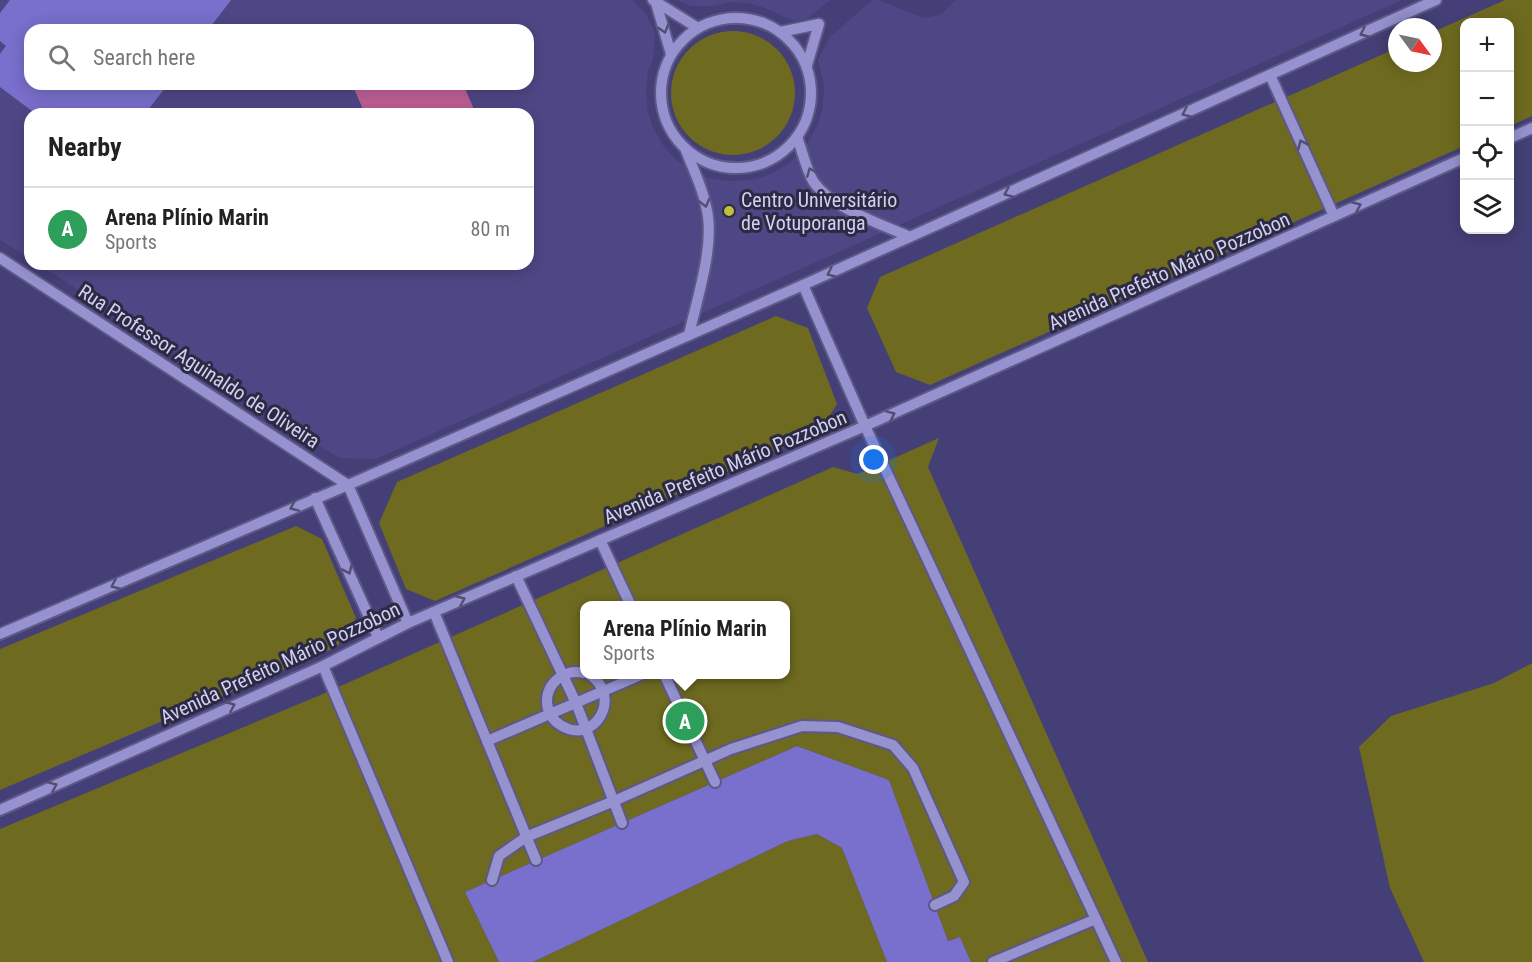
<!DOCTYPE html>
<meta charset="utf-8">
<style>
body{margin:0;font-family:"Roboto Condensed",sans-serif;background:#f6f6f6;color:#222}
.controls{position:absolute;right:18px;top:18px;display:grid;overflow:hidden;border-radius:12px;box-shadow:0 3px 15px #0003}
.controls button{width:54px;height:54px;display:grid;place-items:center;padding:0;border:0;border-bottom:2px solid #e0e0e0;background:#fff;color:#222;font:30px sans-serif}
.compass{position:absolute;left:1388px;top:18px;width:54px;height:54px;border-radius:50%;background:#fff;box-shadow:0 3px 15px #0003;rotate:123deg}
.you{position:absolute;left:874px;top:460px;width:21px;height:21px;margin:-15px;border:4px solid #fff;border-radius:50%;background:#1a73e8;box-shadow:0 0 0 9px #1a73e833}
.badge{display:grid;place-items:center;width:39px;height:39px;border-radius:50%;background:#6a682f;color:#fff;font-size:20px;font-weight:700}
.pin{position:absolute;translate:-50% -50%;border:3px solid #fff;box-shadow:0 2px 6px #0006}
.popup{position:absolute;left:580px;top:601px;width:210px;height:78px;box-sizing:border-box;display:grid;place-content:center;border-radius:12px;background:#fff;filter:drop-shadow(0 2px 4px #0005);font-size:20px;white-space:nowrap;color:#767676}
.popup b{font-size:22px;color:#222}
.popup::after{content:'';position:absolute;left:50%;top:100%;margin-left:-12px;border:12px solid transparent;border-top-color:#fff}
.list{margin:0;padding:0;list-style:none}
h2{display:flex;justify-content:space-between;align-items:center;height:78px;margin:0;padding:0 24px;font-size:26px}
h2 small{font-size:20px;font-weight:400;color:#767676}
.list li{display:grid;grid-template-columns:39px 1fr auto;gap:18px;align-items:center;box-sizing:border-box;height:84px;padding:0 24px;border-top:2px solid #e0e0e0}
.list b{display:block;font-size:22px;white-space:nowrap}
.list p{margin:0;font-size:20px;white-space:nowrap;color:#767676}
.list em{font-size:20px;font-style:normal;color:#767676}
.icon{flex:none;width:33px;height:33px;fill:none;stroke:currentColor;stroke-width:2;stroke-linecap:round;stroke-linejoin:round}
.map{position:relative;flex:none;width:1532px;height:962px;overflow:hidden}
.search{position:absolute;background:#fff;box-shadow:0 3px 15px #0003;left:24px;top:24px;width:510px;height:66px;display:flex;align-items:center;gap:15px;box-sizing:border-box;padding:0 21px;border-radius:18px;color:#767676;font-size:22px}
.panel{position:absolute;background:#fff;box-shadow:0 3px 15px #0003;left:24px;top:108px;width:510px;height:162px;border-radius:18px}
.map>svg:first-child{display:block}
.built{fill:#4e4786;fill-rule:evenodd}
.green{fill:#6e6a20;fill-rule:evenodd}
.water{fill:#bf5f96}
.building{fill:#796fcc}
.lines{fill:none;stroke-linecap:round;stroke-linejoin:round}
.minor-casing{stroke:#5e5886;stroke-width:14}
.minor{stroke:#9692d0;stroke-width:10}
.oneway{stroke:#514e74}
.poi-dot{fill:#c3bd3e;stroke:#2c2a43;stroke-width:2}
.labels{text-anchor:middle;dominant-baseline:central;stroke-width:6;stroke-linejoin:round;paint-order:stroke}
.poi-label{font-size:20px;fill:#d1d0f1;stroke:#2c2a43;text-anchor:start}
.street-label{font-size:20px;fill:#d1d0f1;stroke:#2c2a43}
</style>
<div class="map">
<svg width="1532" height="962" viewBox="0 0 1532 962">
<rect width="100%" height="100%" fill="#443f76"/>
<g class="built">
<path d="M0 0H632L645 13 655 32 653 59 648 71 646 90 647 109 653 128 662 144 675 159 691 170 708 178 728 181 747 180 766 176 783 167 799 155 810 140 819 122 823 105 824 87 818 60 829 38 872 0H879L924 18 940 15 956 0H1402L376 459 339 458 38 264H528V114H30V259L0 240ZM30 30H528V84H30Z"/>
<path d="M677 0H830L807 19 794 21 765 8 748 3 731 2 712 6H690Z"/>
</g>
<g class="green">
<path d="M1505 0H1532V116L1510 126V22H1464V146L930 385 896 372 867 308 880 277 1397 48V63H1433V32Z"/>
<circle cx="733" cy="93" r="62"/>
<path d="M776 316 808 328 837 404 820 431 435 601 406 589 379 523 397 482Z"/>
<path d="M939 438 928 467 1148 962H971L960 937 948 941 889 780 797 746 465 892 499 962H0V829L318 696 833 467 858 474ZM584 606H786V674H584Z"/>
<path d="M296 526 322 539 356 618 337 647 0 790V649Z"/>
<path d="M1532 663V962H1424L1390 888 1359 747 1391 716 1494 683Z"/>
<path d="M817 834 842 848 887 962H533L788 841Z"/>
</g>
<path class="water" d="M352 84H463L476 114H365Z"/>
<g class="building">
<path d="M10 0H231L208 30H30V84H168L145 114H36L0 87V54L6 46 0 41V13Z"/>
<path d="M797 746 889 780 948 941 960 937 971 962H887L842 848 817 834 788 841 533 962H499L465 892Z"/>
</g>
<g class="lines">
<g class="minor-casing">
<g id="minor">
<path d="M653 0 698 28"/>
<path d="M656 3 671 54"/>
<circle cx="736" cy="93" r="75"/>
<path d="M780 32 819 24 807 65"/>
<path d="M1270 75 1334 216"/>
<path d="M797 137C802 150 806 169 813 181 831 208 881 224 910 237"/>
<path d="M1510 138 1532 128"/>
<path d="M685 148C692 167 702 186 706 206 716 244 697 297 689 335"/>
<path d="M0 258 348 485"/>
<path d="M803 285 865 426 1116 962"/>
<path d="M348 485 408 623"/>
<path d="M315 498 378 637"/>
<path d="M600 540 631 606"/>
<path d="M516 576 576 703 622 823"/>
<path d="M434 612 536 860"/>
<path d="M0 634 348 485 803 285 1436 0"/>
<path d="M323 666 448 962"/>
<path d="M584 673C565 668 546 683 547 703 548 713 553 721 562 726 594 745 624 697 589 674"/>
<path d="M664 674 715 782"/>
<path d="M487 741 643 674"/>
<path d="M0 810 323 666 408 623 865 426 1464 158"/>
<path d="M492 880 499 856 526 837 614 801 731 749 802 726 838 727 893 745 913 768 964 882 954 896 935 905"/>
<path d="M993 962 1096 919"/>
</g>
</g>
<use href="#minor" class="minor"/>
</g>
<defs><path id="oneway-chevron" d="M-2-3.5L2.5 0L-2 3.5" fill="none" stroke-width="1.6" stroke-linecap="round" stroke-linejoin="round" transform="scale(1.5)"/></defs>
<g class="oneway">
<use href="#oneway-chevron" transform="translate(664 29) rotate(73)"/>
<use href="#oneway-chevron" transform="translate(1364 33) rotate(156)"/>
<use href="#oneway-chevron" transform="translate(1186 113) rotate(156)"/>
<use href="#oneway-chevron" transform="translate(1302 144) rotate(-114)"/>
<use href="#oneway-chevron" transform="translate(811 172) rotate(-112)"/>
<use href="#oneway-chevron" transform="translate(1008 193) rotate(156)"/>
<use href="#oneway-chevron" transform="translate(705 203) rotate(76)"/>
<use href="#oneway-chevron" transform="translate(1357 206) rotate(-24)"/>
<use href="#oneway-chevron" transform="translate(831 273) rotate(156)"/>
<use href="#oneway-chevron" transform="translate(891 415) rotate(-24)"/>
<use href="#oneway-chevron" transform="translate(294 507) rotate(157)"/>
<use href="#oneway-chevron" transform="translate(348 570) rotate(66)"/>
<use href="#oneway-chevron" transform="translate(115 585) rotate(157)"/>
<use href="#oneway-chevron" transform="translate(461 600) rotate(-23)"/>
<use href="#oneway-chevron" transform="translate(231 706) rotate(-24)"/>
<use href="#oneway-chevron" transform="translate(53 786) rotate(-24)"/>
</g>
<circle class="poi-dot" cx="729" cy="211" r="6"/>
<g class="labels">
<g class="poi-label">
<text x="741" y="200">Centro Universitário<tspan x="741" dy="23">de Votuporanga</tspan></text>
</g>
<g class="street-label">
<text transform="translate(1169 271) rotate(-24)">Avenida Prefeito Mário Pozzobon</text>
<text transform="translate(199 366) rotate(33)">Rua Professor Aguinaldo de Oliveira</text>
<text transform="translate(725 467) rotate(-23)">Avenida Prefeito Mário Pozzobon</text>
<text transform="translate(280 663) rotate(-25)">Avenida Prefeito Mário Pozzobon</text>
</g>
</g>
</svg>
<div class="controls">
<button>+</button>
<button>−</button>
<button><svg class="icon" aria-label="locate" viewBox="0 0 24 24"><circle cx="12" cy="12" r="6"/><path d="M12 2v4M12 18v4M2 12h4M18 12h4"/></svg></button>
<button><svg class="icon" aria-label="layers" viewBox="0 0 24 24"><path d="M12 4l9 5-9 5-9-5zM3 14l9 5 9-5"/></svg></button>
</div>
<svg class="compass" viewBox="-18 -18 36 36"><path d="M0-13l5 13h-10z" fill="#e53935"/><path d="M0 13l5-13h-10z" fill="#767676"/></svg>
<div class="you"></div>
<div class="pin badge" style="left:685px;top:721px;background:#2e9e5b">A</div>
<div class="popup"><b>Arena Plínio Marin</b>Sports</div>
<div class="search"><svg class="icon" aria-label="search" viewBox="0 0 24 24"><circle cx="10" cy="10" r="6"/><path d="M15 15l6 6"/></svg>Search here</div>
<section class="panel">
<h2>Nearby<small></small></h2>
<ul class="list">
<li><span class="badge" style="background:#2e9e5b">A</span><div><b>Arena Plínio Marin</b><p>Sports</p></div><em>80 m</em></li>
</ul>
</section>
</div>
